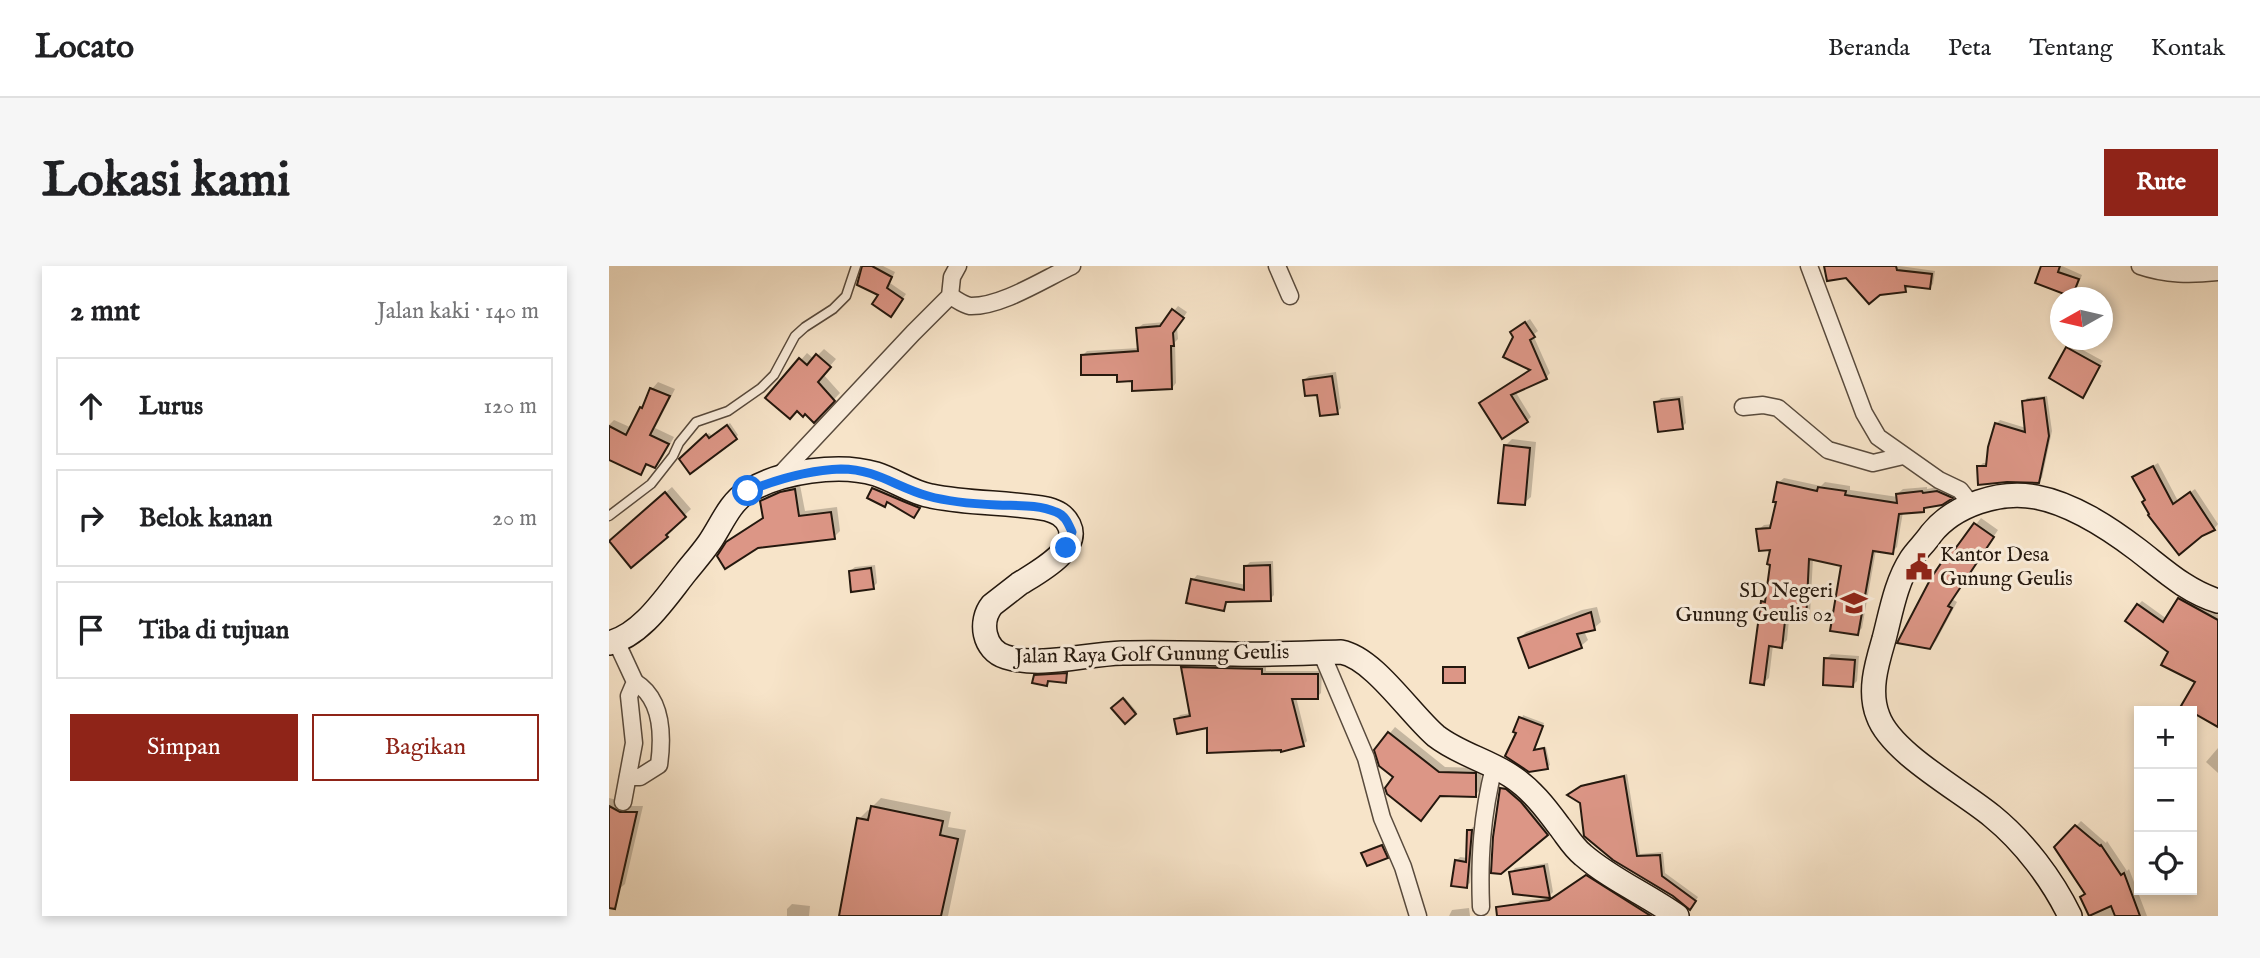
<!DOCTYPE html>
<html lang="id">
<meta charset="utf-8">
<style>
body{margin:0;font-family:"IM FELL English",serif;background:#f6f6f6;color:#202124}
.controls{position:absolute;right:21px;bottom:21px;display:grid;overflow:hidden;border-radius:0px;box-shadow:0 4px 10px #0003}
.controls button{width:63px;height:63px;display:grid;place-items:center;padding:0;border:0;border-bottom:2px solid #e0e0e0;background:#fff;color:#202124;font:35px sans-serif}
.compass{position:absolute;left:1441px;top:21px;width:63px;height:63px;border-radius:50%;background:#fff;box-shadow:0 4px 10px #0003;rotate:262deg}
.stop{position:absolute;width:21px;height:21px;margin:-16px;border:5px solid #1a73e8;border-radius:50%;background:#fff}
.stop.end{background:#1a73e8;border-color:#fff;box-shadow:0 2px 7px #0008}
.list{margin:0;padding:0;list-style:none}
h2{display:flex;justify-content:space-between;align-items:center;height:91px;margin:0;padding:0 28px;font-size:30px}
h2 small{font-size:23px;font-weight:400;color:#757577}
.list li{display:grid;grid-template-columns:46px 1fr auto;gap:21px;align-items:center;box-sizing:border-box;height:98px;margin:0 14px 14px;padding:0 14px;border:2px solid #e0e0e0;border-radius:0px}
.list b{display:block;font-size:26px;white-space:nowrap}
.list em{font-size:23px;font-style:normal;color:#757577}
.actions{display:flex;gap:14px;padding:21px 28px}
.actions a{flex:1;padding:16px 0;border:2px solid #8f2418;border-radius:0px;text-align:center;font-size:24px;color:#8f2418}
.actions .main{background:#8f2418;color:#fff}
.icon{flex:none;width:38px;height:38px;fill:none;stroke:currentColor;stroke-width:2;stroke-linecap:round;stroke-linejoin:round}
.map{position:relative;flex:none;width:1609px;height:650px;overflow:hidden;border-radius:0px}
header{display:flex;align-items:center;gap:42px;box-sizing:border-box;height:98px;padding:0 35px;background:#fff;border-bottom:2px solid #e0e0e0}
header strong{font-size:33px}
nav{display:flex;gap:38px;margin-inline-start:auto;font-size:24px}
.intro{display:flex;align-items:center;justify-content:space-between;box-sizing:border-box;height:168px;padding:0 42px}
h1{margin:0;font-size:49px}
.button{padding:18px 32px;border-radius:0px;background:#8f2418;color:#fff;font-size:24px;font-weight:700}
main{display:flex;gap:42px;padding:0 42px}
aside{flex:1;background:#fff;border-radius:0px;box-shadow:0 4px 10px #0003}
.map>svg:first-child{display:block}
.shadow{fill:#0003}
.building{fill:#dc9686;stroke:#24180e;stroke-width:2}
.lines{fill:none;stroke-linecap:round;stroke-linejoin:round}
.service-casing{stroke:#594b3d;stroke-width:11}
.minor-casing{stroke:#594b3d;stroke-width:19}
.secondary-casing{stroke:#24180e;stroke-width:26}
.service{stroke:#faeddc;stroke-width:8}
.minor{stroke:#faeddc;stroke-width:16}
.secondary{stroke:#faeddc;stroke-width:23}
.route{stroke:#1a73e8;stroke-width:9}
.labels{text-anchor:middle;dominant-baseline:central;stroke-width:6;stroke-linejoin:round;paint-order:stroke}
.poi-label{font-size:21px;fill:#24180e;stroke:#faeddc;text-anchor:start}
.street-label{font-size:21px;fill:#24180e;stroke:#faeddc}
</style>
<header>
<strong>Locato</strong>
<nav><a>Beranda</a><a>Peta</a><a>Tentang</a><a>Kontak</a></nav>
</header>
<div class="intro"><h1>Lokasi kami</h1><a class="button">Rute</a></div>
<main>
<aside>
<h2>2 mnt<small>Jalan kaki · 140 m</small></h2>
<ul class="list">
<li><svg class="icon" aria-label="ahead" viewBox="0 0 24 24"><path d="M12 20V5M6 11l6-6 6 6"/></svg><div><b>Lurus</b></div><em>120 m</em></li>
<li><svg class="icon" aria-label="right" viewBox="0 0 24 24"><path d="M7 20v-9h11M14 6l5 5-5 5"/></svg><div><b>Belok kanan</b></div><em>20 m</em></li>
<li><svg class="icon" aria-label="arrive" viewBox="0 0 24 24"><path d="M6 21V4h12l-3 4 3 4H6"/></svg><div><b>Tiba di tujuan</b></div></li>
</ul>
<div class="actions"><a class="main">Simpan</a><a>Bagikan</a></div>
</aside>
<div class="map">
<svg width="1609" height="650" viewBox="0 0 1609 650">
<rect width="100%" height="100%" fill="#f7e4c9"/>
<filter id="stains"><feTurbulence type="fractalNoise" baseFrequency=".00286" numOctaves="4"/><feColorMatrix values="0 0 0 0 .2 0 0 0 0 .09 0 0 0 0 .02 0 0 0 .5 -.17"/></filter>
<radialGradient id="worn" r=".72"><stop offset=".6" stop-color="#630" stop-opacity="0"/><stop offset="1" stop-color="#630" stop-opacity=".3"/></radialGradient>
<g class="shadow">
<path d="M255 0H274L286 6 281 17 297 28 286 44 271 28Z"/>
<path d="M1217 0H1291L1326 5 1324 18 1320 22 1300 20 1296 24 1238 10Z"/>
<path d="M1434 0H1453L1473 9 1467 24 1463 29Z"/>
<path d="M569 40 578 46 568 61 569 73 566 76 567 117 563 122 525 113 473 90 478 85 530 82 529 62 534 58 556 56Z"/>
<path d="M921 53 929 65 924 69 941 107 937 112 906 125 922 151 918 155 872 137 923 103 907 62Z"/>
<path d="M1463 78 1494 95 1473 129 1459 82Z"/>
<path d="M215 83 227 93 214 108 231 127 205 155 192 94 198 87 205 93Z"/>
<path d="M727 106 732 142 728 146 695 114 700 110Z"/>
<path d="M49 116 66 123 46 162 65 171 52 194 46 200 40 197 32 207 0 192V159L5 154 23 162 43 123Z"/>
<path d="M1074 130 1077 157 1073 161 1047 137 1052 132Z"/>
<path d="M1438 130 1443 165 1433 212 1429 215 1370 201 1374 197H1379L1387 158 1391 154 1417 162 1415 136 1418 132Z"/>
<path d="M121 157 129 169 127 171 72 193 100 167 103 170Z"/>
<path d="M903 173 927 176 922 231 915 237 896 180Z"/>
<path d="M1549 197 1569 235 1586 223 1609 258 1605 263 1537 234 1525 211Z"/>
<path d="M1175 212 1212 220 1216 216 1241 220V224L1289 231 1288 228 1294 223 1318 221V223L1334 220 1347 226 1333 237 1319 240 1315 244 1294 246 1288 281 1283 286 1267 284 1253 362 1248 368 1234 299 1204 292 1201 349 1196 354H1180L1178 374 1172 380 1164 379 1160 412 1154 417V336L1158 332 1163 282 1149 264 1155 259 1164 258 1169 235V217Z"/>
<path d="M269 218 314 237 305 250 279 235 260 232Z"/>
<path d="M191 219 196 245 228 241 231 265 225 271 119 277 155 251 153 236 159 229Z"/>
<path d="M63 221 82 243 62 262 64 264 58 270 22 300 8 269Z"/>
<path d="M1372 252 1389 264 1343 333 1348 336 1327 375 1321 381 1344 282 1350 277 1352 278Z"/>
<path d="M664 295 665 329 661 333 620 334 615 343 584 314 588 309 637 319V300L641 296Z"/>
<path d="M266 299 268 317 264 321 241 305 246 301Z"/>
<path d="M1575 329 1609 348V457L1588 415 1561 385 1529 339 1533 335 1558 353Z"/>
<path d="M988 341 992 356 985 362 975 365 979 374 972 380 911 372 917 366 973 344Z"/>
<path d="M1222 388 1250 390 1248 415 1244 419 1217 393Z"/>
<path d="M578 397 657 400V405H713L712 427 708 431H687L698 475 694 479 566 454 571 449 582 447 574 401Z"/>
<path d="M837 400H857V413L855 415 836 402Z"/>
<path d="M459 406 456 415 439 413 437 418 427 410Z"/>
<path d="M516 432 528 446 516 456 504 442Z"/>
<path d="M914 449 935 457 926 483 937 481 941 499 938 501 909 466Z"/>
<path d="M786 461 836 501 873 502 872 523 866 529 787 511 767 484Z"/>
<path d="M1609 482V507L1597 496Z"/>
<path d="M1018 508 1031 588 1054 586 1056 607 1089 631 1084 639 1077 637 1005 593 973 536 963 526 977 518Z"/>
<path d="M899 517 944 562 892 606 893 523Z"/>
<path d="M0 532 12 535 19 540H34L16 618 9 624 0 622Z"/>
<path d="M272 532 342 546 339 561 357 564 339 650H232L250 553 259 544 262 545 263 541Z"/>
<path d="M1472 555 1497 577 1498 575 1518 605 1520 603 1538 650H1481L1473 631 1477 627 1447 581Z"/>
<path d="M864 561H866L861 617 857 620 847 595 851 591 859 592 860 565Z"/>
<path d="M778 576 782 587 778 591 754 587 759 583Z"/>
<path d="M939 597 944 626 940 630 902 607 906 602Z"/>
<path d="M982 607 1051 650H893L911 635 945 631Z"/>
<path d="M183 638 201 640 200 650H178V643Z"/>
<path d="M860 642 861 650H840L843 644Z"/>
</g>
<g class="building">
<path d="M253 0H263L283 11 278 22 294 33 282 51 263 38 269 29 248 19Z"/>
<path d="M1215 0H1287L1288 4 1323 8 1321 23 1296 20 1297 26 1271 29 1260 38 1237 12 1218 15Z"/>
<path d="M1432 0H1451L1449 6 1470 13 1463 31 1426 17Z"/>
<path d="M563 43 575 52 564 67 565 80H562L563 123 523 125V115L508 116V109H472V89L529 85 527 62 551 60Z"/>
<path d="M916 56 926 71 921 74 938 113 902 129 919 156 893 173 870 137 921 104 894 91 904 71 901 66Z"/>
<path d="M1457 81 1491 100 1474 132 1440 112Z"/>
<path d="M207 88 222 101 209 116 226 135 205 157 196 148 194 151 188 145 181 153 156 132 190 92 198 99Z"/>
<path d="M723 110 729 148 711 150 708 129 696 130 694 114Z"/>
<path d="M41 122 61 130 41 169 60 178 46 202 37 198 32 209 0 194V160L17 169 31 141 33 142Z"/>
<path d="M1435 132 1440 170 1430 217 1398 216 1369 219 1368 200H1377L1379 181 1386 157 1416 166 1413 135Z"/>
<path d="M1070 133 1074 163 1049 166 1045 136Z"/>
<path d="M118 159 128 173 81 208 70 193 97 168 100 172Z"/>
<path d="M895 179 921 182 916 239 889 237Z"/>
<path d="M1544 200 1564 238 1581 226 1606 264 1593 270 1570 289 1539 249 1540 248 1533 236 1536 234 1523 211Z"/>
<path d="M1168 216 1208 225 1209 221 1237 225 1236 229 1288 237 1287 228 1313 225 1314 227 1328 225 1344 232 1333 239 1315 242V246L1290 248 1284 288 1264 285 1249 369 1221 365 1232 300 1200 293 1197 356 1176 355 1173 382 1160 380 1155 419 1141 417 1152 335 1156 336 1161 299 1158 298 1161 284 1150 285 1147 263 1161 262 1167 236H1164Z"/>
<path d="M263 222 296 236 311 242 305 252 278 236 276 241 258 232Z"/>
<path d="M186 223 190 250 222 246 226 273 149 282 116 303 108 290 117 276 154 252 151 235 171 226Z"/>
<path d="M56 226 77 251 57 269 59 271 22 302 0 275Z"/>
<path d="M1365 257 1385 271 1339 340 1343 342 1321 383 1288 377 1322 312 1343 281 1346 283Z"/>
<path d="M661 299 662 335 617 336 615 345 577 337 582 313 635 324V300Z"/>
<path d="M262 302 265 323 242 326 240 305Z"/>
<path d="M1569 332 1609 354V461L1572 440 1586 416 1552 399 1559 386 1516 355 1528 338 1554 356Z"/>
<path d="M982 346 986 364 968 368 973 382 920 402 909 372Z"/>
<path d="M1215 392 1246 394 1244 421 1214 419Z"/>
<path d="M572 401 653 403V408H709V433H683L695 480 672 486V484L598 487V462L568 468 565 453 581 450Z"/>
<rect x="834" y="401" width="22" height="16"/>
<path d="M458 407 457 417 439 415 438 420 423 417 425 409Z"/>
<path d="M514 432 527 448 516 458 502 442Z"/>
<path d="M910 451 934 460 925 484 935 482 939 503 920 506 896 490 907 467 904 466Z"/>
<path d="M779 466 830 506 867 507V531L831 530 812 555 778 528 776 522 784 511 770 500 765 484Z"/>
<path d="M1015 510 1028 590 1051 589 1053 610 1087 635 1081 644 1064 630 1004 594 975 570 971 537 958 529 972 520Z"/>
<path d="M891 522 897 523 912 536 939 569 892 608 882 607 884 571Z"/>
<path d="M0 540 11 546H28L6 643 0 642Z"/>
<path d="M262 540 334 555 331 569 349 573 332 650H230L248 552 259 554Z"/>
<path d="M1466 559 1491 580 1492 579 1512 609 1515 607 1531 650H1506L1502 640 1480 650 1471 631 1476 628 1445 581Z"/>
<path d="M858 564H863L858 622 842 620 846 594 857 596Z"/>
<path d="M773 579 779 592 758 600 752 587Z"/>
<path d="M935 600 941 632 904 628 900 606Z"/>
<path d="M977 609 1042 650H888L887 641 940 634Z"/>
</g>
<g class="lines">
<g class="service-casing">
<path id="service" d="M0 250 42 218 64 190 70 177 87 156 119 145 152 122 165 109 186 70 196 61 224 43 237 30 247 0"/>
</g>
<g class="minor-casing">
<g id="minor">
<path d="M668 0 681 30"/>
<path d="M1200 0 1255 147 1269 171 1330 214 1351 224 1362 238"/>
<path d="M1531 0C1557 9 1582 9 1609 6"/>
<path d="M341 30C347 33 354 39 361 40 392 41 435 13 463 0"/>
<path d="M1134 141 1154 139 1169 142 1219 184 1264 197 1294 190"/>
<path d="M169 211 304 67 341 30 343 11 349 0"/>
<path d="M7 375 26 416 20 430 25 477 14 536"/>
<path d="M712 386 757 492 773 552 794 601 809 650"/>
<path d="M19 511H31L50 499C54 470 54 433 26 416"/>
<path d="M872 641C870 591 873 549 885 501"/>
</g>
</g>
<g class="secondary-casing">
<g id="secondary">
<path d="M0 377C33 369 57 331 77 306 85 296 93 287 100 277 112 260 120 237 138 226 171 205 231 197 267 208 286 214 303 227 322 230 360 238 400 236 438 243 448 246 455 249 460 259 472 284 427 307 410 318 401 325 392 332 383 339 370 355 374 384 397 391 433 402 476 388 513 387 551 386 588 387 625 388 661 389 697 387 732 386 765 392 801 448 827 470 850 488 878 494 902 510 922 523 936 541 950 560 958 570 964 581 974 589 1003 614 1037 628 1068 650"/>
<path d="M1461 650C1443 613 1415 576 1383 550 1353 525 1282 487 1269 450 1259 425 1268 397 1275 373 1282 346 1287 316 1302 293 1308 284 1316 277 1322 268 1345 239 1391 224 1427 231 1464 238 1500 262 1529 284 1555 304 1577 325 1609 335"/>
</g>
</g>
<use href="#service" class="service"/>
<use href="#minor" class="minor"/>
<use href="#secondary" class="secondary"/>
</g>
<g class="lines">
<path class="route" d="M139 225C169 213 199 204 232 203 267 203 287 221 319 230 340 236 366 238 388 239 407 240 429 238 447 246 456 249 459 257 463 266L457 282"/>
</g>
<defs>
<g id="civic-bare" transform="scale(2.1)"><path d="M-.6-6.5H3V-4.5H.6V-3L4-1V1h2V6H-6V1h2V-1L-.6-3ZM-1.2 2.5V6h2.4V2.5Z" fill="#8f2418" stroke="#faeddc" stroke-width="2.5" paint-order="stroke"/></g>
<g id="school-bare" transform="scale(2.1)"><path d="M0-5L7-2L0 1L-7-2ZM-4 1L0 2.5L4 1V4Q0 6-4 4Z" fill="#8f2418" stroke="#faeddc" stroke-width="2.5" paint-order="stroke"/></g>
</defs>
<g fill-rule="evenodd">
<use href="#civic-bare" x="1310" y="301"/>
<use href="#school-bare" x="1245" y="337"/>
</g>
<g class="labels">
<g class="poi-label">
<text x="1331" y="289">Kantor Desa<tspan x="1331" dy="24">Gunung Geulis</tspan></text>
<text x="1224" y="325" text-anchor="end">SD Negeri<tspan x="1224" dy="24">Gunung Geulis 02</tspan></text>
</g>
<g class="street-label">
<text transform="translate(543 389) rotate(-1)">Jalan Raya Golf Gunung Geulis</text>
</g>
</g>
<rect width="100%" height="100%" filter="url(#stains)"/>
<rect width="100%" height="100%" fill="url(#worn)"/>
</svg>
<div class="controls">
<button>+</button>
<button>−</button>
<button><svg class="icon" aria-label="locate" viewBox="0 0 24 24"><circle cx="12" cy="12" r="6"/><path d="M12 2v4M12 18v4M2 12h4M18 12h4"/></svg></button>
</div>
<svg class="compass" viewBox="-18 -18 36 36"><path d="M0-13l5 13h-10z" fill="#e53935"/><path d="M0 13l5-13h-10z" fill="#757577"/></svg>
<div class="stop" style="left:139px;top:225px"></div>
<div class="stop end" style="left:457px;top:282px"></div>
</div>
</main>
